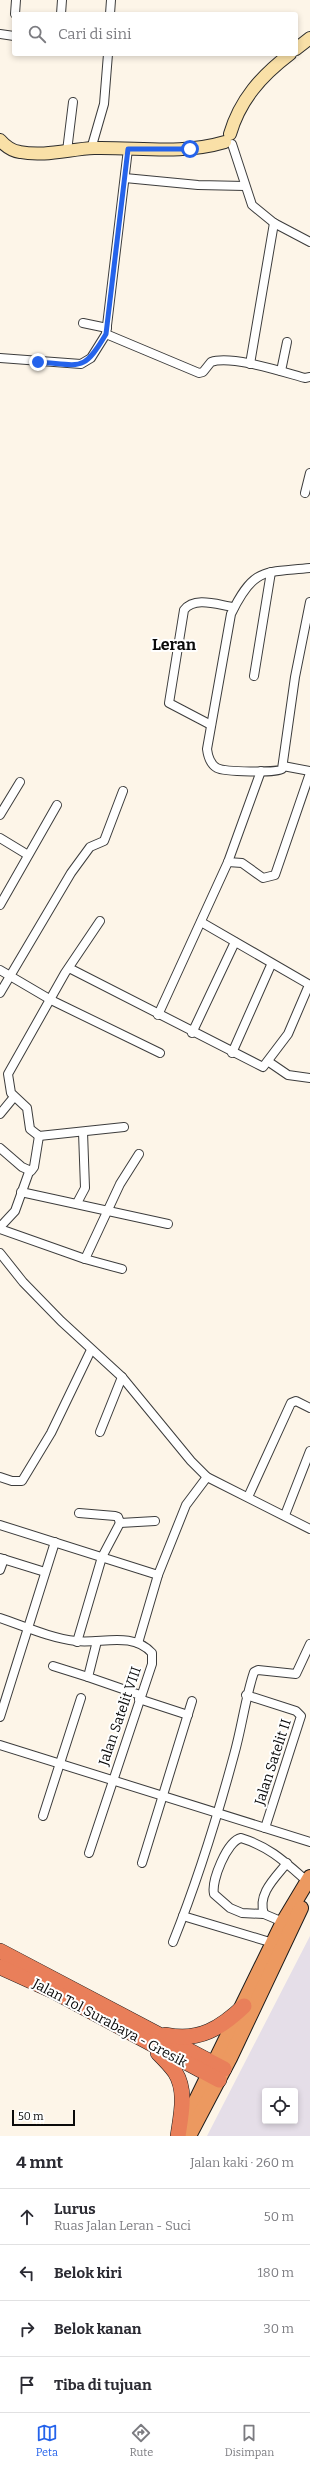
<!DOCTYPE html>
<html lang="id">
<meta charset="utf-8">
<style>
body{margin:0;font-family:Bitter,serif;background:#f2f2f3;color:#2b2b33}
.controls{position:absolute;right:12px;bottom:12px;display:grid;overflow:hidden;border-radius:4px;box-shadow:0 2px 6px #0003}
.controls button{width:36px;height:36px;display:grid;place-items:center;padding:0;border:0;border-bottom:1px solid #e1e1e2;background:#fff;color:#2b2b33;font:20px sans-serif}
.scale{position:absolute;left:12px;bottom:10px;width:63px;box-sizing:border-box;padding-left:4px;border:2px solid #0a0a0a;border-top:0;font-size:11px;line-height:14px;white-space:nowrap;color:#0a0a0a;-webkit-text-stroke:3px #fff;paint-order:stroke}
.stop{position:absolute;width:12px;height:12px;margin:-9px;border:3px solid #2563eb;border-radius:50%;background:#fff}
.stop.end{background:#2563eb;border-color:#fff;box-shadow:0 1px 4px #0008}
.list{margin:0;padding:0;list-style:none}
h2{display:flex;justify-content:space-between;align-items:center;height:52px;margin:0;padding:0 16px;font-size:17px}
h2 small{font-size:13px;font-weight:400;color:#7c7c81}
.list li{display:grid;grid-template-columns:26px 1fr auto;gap:12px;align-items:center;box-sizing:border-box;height:56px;padding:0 16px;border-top:1px solid #e1e1e2}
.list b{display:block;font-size:15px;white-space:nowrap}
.list p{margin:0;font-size:13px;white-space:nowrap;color:#7c7c81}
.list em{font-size:13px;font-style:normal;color:#7c7c81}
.icon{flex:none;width:22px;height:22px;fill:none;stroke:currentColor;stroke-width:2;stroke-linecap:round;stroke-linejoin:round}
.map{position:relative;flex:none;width:310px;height:2136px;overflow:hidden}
.search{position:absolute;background:#fff;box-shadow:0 2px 6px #0003;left:12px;right:12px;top:12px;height:44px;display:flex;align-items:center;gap:10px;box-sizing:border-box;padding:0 14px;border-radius:4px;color:#7c7c81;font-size:15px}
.sheet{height:276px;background:#fff}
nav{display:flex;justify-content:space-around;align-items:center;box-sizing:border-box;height:56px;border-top:1px solid #e1e1e2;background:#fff;font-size:11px;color:#7c7c81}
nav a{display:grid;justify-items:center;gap:2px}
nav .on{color:#2563eb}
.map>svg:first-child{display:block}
.industrial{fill:#e5dee8;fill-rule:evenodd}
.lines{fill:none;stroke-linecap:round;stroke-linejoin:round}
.minor-casing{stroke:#3d3d3d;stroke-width:10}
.secondary-casing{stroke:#2c2c2c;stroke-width:14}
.trunk-casing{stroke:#1b1b1b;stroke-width:16}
.motorway-casing{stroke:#1b1b1b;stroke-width:16}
.minor{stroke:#fff;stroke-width:8}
.secondary{stroke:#f9e0a7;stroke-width:12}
.trunk{stroke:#ec9960;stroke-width:14}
.motorway{stroke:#e97f5a;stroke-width:15}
.route{stroke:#2563eb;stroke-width:5}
.labels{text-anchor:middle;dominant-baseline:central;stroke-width:4;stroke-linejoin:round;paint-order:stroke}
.street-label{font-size:14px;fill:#0a0a0a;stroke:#fff}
.quarter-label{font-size:16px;font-weight:bold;fill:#0a0a0a;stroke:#fff}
</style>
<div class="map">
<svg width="310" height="2136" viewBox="0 0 310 2136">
<rect width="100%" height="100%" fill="#fdf5e8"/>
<path class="industrial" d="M310 1936V2136H207ZM265 2091H295V2121H265Z"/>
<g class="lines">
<g class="minor-casing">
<g id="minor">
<path d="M15 14 16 0"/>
<path d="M61 14 62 0"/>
<path d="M110 14 111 0"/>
<path d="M0 34 14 36"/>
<path d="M232 144 252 205 274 223 310 242"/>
<path d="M91 149 104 104 108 54"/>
<path d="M67 151 73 102"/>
<path d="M125 178 198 185 245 186"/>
<path d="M83 323 107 328"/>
<path d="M106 334 128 149"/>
<path d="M0 358 81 364 91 358 106 334 199 373 203 372 211 362C232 355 283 372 305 378L310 377"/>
<path d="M250 364 274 223"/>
<path d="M281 371 287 342"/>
<path d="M305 493 310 473"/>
<path d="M310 568C263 573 254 567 231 614L207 749C208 757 210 764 217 768 224 772 277 773 282 769L295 677 310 602"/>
<path d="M254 676 271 572"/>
<path d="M211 725 169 703 184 610C195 596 218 605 234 607"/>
<path d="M283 766 310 771"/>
<path d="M0 815 20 782"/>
<path d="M0 838 28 855"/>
<path d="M228 862 242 863 263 878 275 875 310 773"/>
<path d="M0 905 57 805"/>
<path d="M100 921 65 973 8 1074 11 1093 27 1108 30 1129 39 1136 124 1127"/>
<path d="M201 922 310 985"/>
<path d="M69 968 263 1067 288 1034 309 985"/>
<path d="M0 970 51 1000 160 1053"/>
<path d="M0 993 71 873 90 847 104 841 123 791"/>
<path d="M158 1015 228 862 261 771"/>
<path d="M192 1033 235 942"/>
<path d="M232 1053 271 965"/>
<path d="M269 1062 288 1075 310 1078"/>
<path d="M0 1114 14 1097"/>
<path d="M0 1148 22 1167 31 1171 34 1167 39 1136"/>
<path d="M21 1192 168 1224"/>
<path d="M77 1203 85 1188 83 1132"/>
<path d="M0 1227 15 1211 29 1172"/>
<path d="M0 1229 85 1259"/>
<path d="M0 1253 23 1282 61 1321 122 1377 191 1461 207 1477 310 1529"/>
<path d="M122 1269 85 1259 120 1184 139 1154"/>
<path d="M100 1432 122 1377"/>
<path d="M0 1477 12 1481H22L51 1433 91 1350"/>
<path d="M248 1497 291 1403 296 1401 310 1408"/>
<path d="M79 1513 115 1516 118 1517 120 1523 155 1521"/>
<path d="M285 1515 310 1451"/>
<path d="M0 1525 158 1575 186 1505 207 1477"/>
<path d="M0 1558 45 1572"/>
<path d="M0 1570 4 1559"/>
<path d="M0 1618C24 1626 50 1638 76 1641 101 1644 132 1631 152 1653V1664L89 1853"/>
<path d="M97 1641 88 1677 140 1695"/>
<path d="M77 1642 102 1557 120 1523"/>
<path d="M138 1643 158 1575"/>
<path d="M53 1666 88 1677"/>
<path d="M246 1695 296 1711 301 1716 265 1828"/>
<path d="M139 1699 188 1715"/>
<path d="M0 1717 55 1542"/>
<path d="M0 1745 310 1842"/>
<path d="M43 1816 81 1698"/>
<path d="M142 1863 192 1701"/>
<path d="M264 1914C257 1894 275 1878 287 1863"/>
<path d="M183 1916 273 1943"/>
<path d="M283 1922 264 1914 242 1913 230 1908 214 1894C211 1881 227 1841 241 1838 270 1847 285 1862 308 1882"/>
<path d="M173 1942C197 1882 217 1818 234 1755 242 1727 245 1699 254 1672L258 1670 296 1674 310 1644"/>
</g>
</g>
<g class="secondary-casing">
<g id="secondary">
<path d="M296 49 310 38"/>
<path d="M230 134C240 100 261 76 290 54"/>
<path d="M0 140C6 147 12 151 20 152 44 157 70 149 94 148 139 147 181 155 225 142"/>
</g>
</g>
<g class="trunk-casing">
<g id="trunk">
<path d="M180 2133 283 1922 310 1877"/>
<path d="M189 2136 230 2058 301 1908"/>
</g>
</g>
<g class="motorway-casing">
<g id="motorway">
<path d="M0 1951 224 2069"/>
<path d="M0 1967 53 1991 219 2080"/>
<path d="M166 2035C199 2042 221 2028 244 2006"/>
<path d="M158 2053C164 2059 170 2065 175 2072 187 2091 181 2115 178 2136"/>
</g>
</g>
<use href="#minor" class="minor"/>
<use href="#secondary" class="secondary"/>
<use href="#trunk" class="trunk"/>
<use href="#motorway" class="motorway"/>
</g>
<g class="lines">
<path class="route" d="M38 362C81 365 83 373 106 334L128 149H190"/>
</g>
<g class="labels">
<g class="street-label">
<text transform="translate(120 1716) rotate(-71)">Jalan Satelit VIII</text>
<text transform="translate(273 1762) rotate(-72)">Jalan Satelit II</text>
<text transform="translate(110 2023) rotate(28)">Jalan Tol Surabaya - Gresik</text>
</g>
<g class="quarter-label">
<text x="174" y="644">Leran</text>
</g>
</g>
</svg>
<div class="controls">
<button><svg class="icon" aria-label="locate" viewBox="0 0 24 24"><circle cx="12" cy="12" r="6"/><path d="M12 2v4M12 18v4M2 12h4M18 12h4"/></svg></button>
</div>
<div class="scale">50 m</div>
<div class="stop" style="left:190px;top:149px"></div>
<div class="stop end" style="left:38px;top:362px"></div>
<div class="search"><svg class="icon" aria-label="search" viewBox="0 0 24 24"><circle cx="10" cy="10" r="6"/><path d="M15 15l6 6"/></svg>Cari di sini</div>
</div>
<section class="sheet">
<h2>4 mnt<small>Jalan kaki · 260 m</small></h2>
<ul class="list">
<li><svg class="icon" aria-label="ahead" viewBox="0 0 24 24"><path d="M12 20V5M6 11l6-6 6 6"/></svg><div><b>Lurus</b><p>Ruas Jalan Leran - Suci</p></div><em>50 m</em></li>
<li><svg class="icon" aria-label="left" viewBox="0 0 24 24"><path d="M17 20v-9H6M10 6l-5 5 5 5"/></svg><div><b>Belok kiri</b></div><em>180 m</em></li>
<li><svg class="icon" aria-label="right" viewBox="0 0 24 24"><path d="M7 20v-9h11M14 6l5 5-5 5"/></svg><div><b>Belok kanan</b></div><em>30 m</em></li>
<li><svg class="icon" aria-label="arrive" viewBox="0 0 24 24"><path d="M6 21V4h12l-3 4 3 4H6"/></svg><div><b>Tiba di tujuan</b></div></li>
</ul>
</section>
<nav>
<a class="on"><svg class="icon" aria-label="map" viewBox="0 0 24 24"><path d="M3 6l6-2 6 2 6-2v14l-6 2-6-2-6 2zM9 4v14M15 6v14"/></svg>Peta</a>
<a><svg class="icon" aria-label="directions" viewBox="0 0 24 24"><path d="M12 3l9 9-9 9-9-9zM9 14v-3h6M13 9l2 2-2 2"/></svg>Rute</a>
<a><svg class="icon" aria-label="saved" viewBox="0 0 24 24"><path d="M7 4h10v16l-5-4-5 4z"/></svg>Disimpan</a>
</nav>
